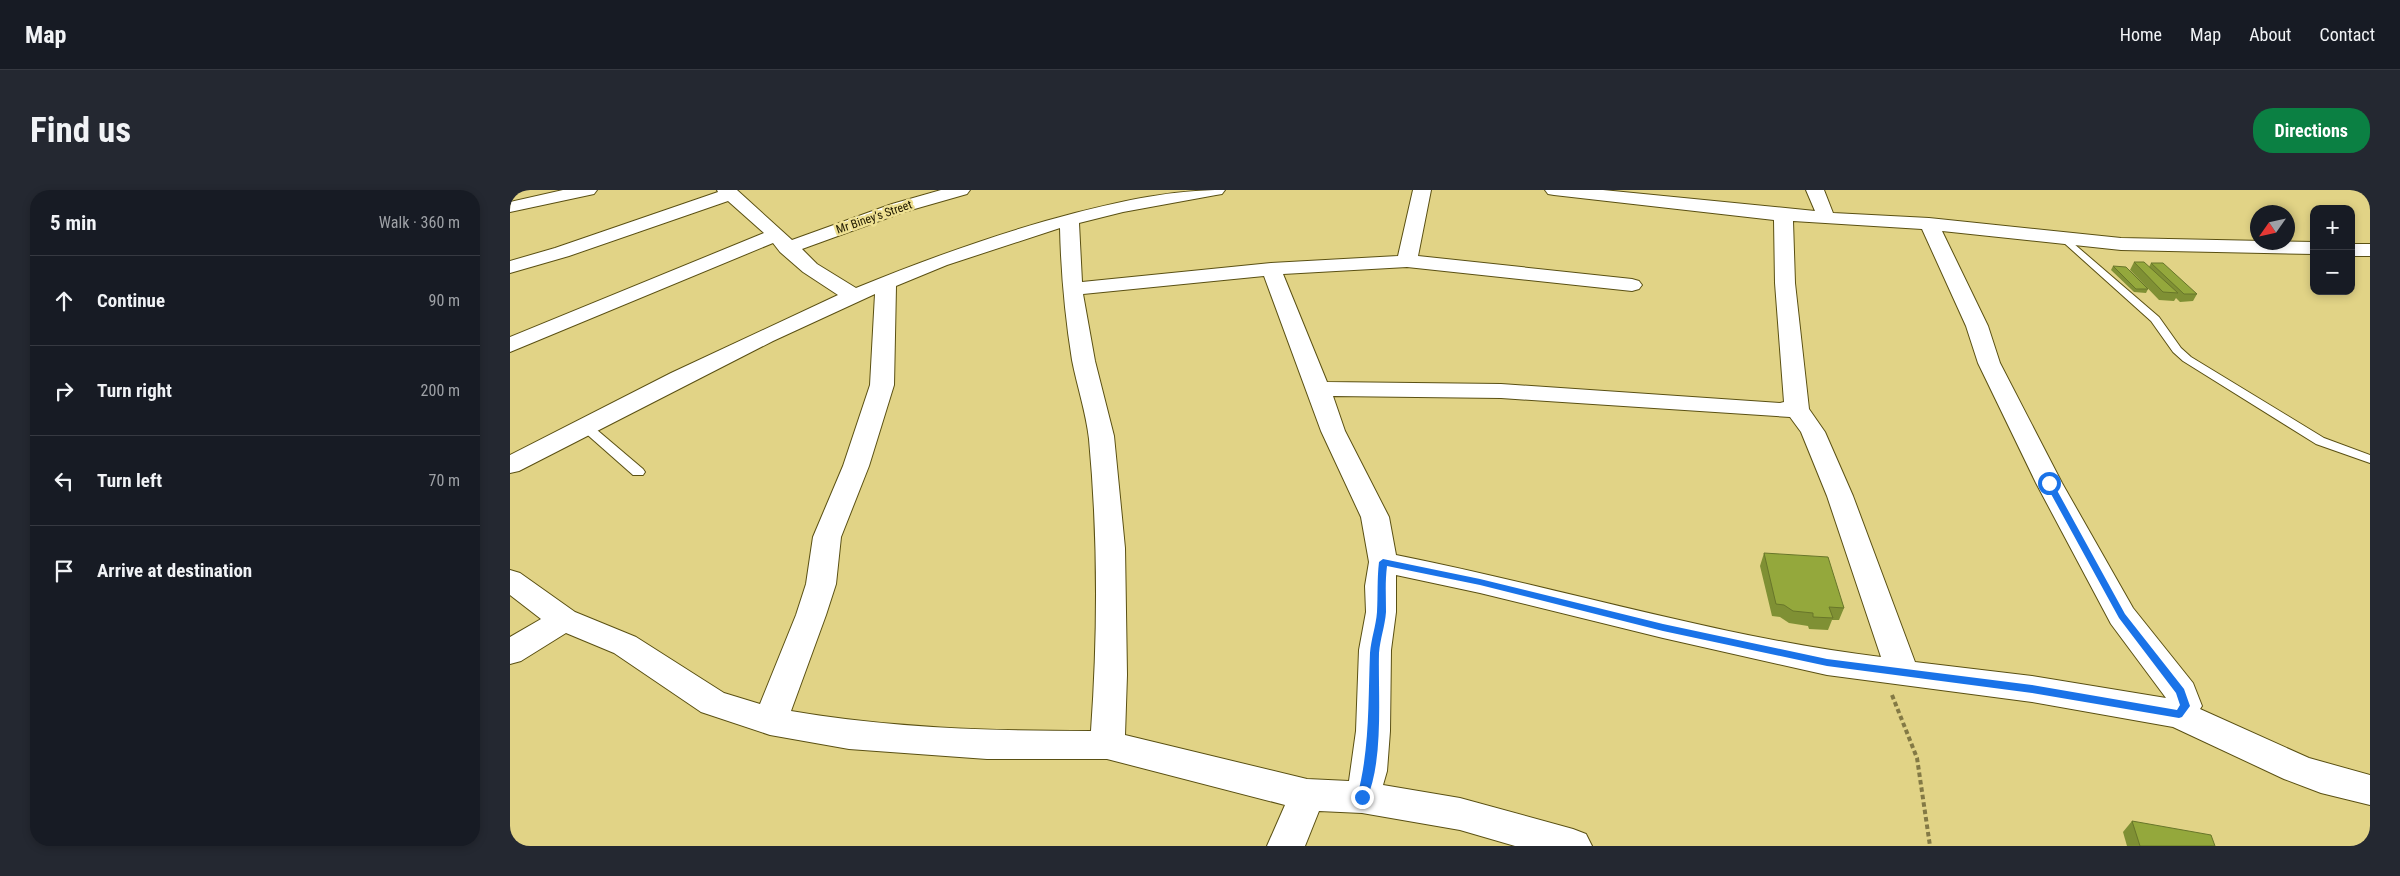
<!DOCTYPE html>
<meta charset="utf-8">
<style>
body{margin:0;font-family:"Roboto Condensed",sans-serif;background:#242831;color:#f1f3f6}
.controls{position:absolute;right:15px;top:15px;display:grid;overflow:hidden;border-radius:10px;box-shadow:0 2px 8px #0003}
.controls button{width:45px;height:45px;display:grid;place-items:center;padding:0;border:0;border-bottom:1px solid #363941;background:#171b24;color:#f1f3f6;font:25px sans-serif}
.compass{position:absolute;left:1740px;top:15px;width:45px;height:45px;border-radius:50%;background:#171b24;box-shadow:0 2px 8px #0003;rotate:236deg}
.stop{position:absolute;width:15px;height:15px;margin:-11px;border:4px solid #1a73e8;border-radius:50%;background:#fff}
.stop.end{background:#1a73e8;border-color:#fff;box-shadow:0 1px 5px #0008}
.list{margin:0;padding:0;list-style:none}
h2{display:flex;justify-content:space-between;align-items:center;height:65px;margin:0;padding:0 20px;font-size:21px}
h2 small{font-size:16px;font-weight:400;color:#9ea1a6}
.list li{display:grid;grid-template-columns:32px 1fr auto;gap:15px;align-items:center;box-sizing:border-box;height:90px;padding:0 20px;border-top:1px solid #363941}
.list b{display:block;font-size:19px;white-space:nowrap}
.list em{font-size:16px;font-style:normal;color:#9ea1a6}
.icon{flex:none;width:28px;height:28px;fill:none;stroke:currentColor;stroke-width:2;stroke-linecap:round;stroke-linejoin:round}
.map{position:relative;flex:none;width:1860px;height:656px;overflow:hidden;border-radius:20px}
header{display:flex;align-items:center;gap:30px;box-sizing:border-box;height:70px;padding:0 25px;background:#171b24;border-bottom:1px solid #363941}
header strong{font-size:24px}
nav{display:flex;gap:28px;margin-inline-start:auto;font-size:18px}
.intro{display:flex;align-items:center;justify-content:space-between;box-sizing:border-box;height:120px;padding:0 30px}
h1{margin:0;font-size:35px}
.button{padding:12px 22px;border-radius:20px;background:#0b8043;color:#fff;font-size:18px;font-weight:700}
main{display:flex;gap:30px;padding:0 30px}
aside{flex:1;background:#171b24;border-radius:20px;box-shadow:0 2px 8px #0003}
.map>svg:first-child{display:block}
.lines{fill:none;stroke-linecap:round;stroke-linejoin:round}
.service-casing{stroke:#5a5013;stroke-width:2}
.minor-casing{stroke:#5a5013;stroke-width:2}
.path{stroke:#837945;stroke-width:4;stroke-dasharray:4.5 3;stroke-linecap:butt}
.service{fill:#fff;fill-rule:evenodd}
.minor{fill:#fff;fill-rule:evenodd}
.wall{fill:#7f9034}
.building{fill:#94a83c;stroke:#68762a}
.route{fill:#1a73e8}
.labels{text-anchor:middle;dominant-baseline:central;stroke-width:5;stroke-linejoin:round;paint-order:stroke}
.far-street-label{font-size:12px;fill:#201a00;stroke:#eee092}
</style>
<header>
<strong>Map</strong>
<nav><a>Home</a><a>Map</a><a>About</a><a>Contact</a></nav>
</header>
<div class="intro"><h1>Find us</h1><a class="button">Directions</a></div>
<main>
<aside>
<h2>5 min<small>Walk · 360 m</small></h2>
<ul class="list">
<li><svg class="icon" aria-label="ahead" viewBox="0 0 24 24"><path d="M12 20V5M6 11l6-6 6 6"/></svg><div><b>Continue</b></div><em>90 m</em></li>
<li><svg class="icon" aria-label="right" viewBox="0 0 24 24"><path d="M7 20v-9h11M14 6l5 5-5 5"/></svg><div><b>Turn right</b></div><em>200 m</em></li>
<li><svg class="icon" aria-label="left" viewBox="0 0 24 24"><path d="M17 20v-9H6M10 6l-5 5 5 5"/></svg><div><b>Turn left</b></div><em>70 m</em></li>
<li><svg class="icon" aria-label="arrive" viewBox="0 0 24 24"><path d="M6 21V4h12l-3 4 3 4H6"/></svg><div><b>Arrive at destination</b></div></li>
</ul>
</aside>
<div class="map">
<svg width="1860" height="656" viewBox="0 0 1860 656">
<rect width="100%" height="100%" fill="#e1d386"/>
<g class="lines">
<g class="service-casing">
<g id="service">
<path d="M1556 47 1649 127 1671 158 1681 167 1814 248 1860 265V273L1806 254 1673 171 1663 162 1641 131 1553 52V48Z"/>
<path d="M76 233 80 234 133 279 135 282 133 285H123L72 240 70 237Z"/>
</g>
</g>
<g class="minor-casing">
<g id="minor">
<path d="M53 0H87L84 4 0 22V12Z"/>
<path d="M207 0H227L282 50 382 14 431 0H460L457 4 394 22 292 59 307 74 346 98C417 69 491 42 565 23 616 10 661 0 715 0L712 4 706 5 613 22 569 33 572 92 761 73 888 66 903 0H921L908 66 1122 89 1129 91 1132 95 1129 99 1122 101 897 77 773 84 817 192 991 194 1270 213 1274 212 1265 93 1264 30 1044 5 1038 4 1035 0H1093L1305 21 1296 0H1314L1323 23 1419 28 1611 48 1804 52V64L1611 60 1432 41 1478 136 1490 173 1552 293 1623 418 1683 493 1692 516 1690 519 1799 568 1860 585V615L1811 603 1774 589 1663 537 1522 512 1317 485 1153 448 970 403 886 385V422L881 460 880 541 877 581 873 595 950 608 1063 639 1076 644 1082 656H1005L950 640 852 623 809 621 795 656H757L775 615 597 569H477L339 559 260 545 191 522 104 463 56 443 11 471 0 474V447L31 429 0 405V380L10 383 65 422 126 447 214 503 250 514 286 425 296 394 303 347 333 276 360 195 365 104 263 151 9 281 0 283V265L161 183 328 105 293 82 270 62 263 53 0 162V147L254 43 218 11 59 66 0 83V71L45 58 208 2ZM1283 31 1412 39 1456 136 1468 173 1526 293 1601 434 1656 508 1522 486 1405 472 1343 306 1315 242 1299 219 1285 93ZM550 38C551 83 555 126 562 170 567 196 576 222 579 249 588 346 588 443 581 541 480 541 380 538 281 521L316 425 326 394 331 347 359 276 384 195 386 96 437 75ZM754 86 811 241 851 327 859 372 855 396 856 422 849 460 846 541 839 591 797 589 615 545 617 485 615 358 604 246 585 171 573 104ZM823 206 991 208 1280 227 1291 242 1317 306 1371 467C1207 447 1048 397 886 365L879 327 835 241Z"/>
<rect x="1841" y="54" width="19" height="12"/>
</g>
</g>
<path class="path" d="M1382 505 1407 568 1420 656"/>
<use href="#service" class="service"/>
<use href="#minor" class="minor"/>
</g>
<g class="wall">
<path d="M1624 72 1639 77 1641 73 1687 104 1683 111 1670 112 1666 108 1664 111 1649 110 1620 80Z"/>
<path d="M1603 76 1638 99 1636 103 1624 102 1601 80Z"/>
<path d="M1254 363 1334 418 1329 430H1322L1318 440 1299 439 1298 436 1279 433 1270 427 1262 426 1250 376Z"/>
<path d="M1622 631 1705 656H1617L1613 642Z"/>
</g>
<g class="building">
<path d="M1624 72H1634L1668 103 1653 102Z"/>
<path d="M1641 73H1653L1687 104H1674Z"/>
<path d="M1603 76 1616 77 1638 99H1626Z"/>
<path d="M1254 363 1318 367 1334 418 1319 417 1323 428 1303 427V423L1283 421 1274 415 1266 414Z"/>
<path d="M1622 631 1701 645 1705 656H1630Z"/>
</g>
<path class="route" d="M1536 291 1543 293 1615 424 1674 499 1680 516 1672 527 1669 528 1522 503 1317 476 1153 441 970 395 877 376C875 392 876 406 876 422 875 436 870 449 869 463 868 507 874 571 856 611H849L847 607C860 559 858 512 860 463 861 449 866 436 867 422 868 405 867 389 869 372L873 369 970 389 1153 434 1317 469 1522 495 1667 520 1670 515 1666 503 1609 428 1535 293Z"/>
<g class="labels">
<g class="far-street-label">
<text transform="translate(364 27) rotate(-19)">Mr Biney’s Street</text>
</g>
</g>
</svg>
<div class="controls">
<button>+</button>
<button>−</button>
</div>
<svg class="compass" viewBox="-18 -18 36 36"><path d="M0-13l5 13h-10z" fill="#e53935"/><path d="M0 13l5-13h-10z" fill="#9ea1a6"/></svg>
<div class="stop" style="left:1539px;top:293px"></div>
<div class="stop end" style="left:852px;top:607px"></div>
</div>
</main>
